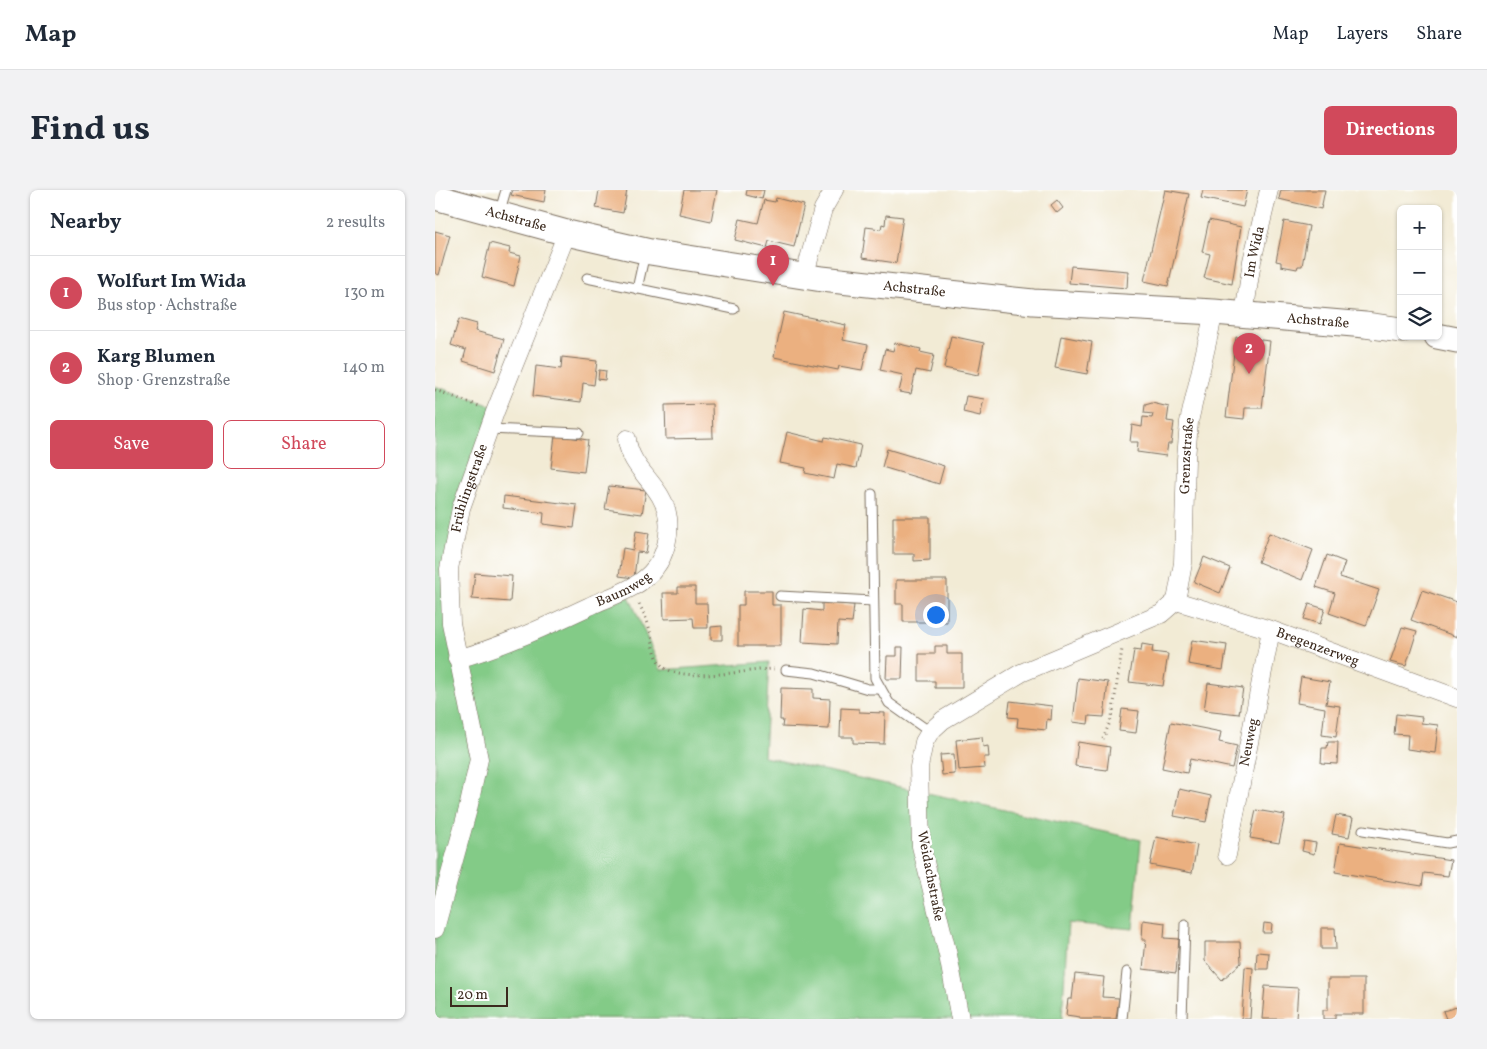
<!DOCTYPE html>
<meta charset="utf-8">
<style>
body{margin:0;font-family:Vollkorn,serif;background:#f2f2f3;color:#1f2937}
.controls{position:absolute;right:15px;top:15px;display:grid;overflow:hidden;border-radius:8px;box-shadow:0 1px 4px #0004}
.controls button{width:45px;height:45px;display:grid;place-items:center;padding:0;border:0;border-bottom:1px solid #e0e1e3;background:#fff;color:#1f2937;font:25px sans-serif}
.scale{position:absolute;left:15px;bottom:12px;width:58px;box-sizing:border-box;padding-left:5px;border:2px solid #3b2a1e;border-top:0;font-size:14px;line-height:18px;white-space:nowrap;color:#3b2a1e;-webkit-text-stroke:4px #fff;paint-order:stroke}
.you{position:absolute;left:500px;top:424px;width:18px;height:18px;margin:-12px;border:4px solid #fff;border-radius:50%;background:#1a73e8;box-shadow:0 0 0 8px #1a73e833}
.badge{display:grid;place-items:center;width:32px;height:32px;border-radius:50%;background:#d1495b;color:#fff;font-size:16px;font-weight:700}
.pin{position:absolute;translate:-50% -41px;filter:drop-shadow(0 1px 2px #0008)}
.pin::after{content:'';position:absolute;top:26px;width:18px;height:15px;background:inherit;clip-path:polygon(0 0,100% 0,50% 100%)}
.list{margin:0;padding:0;list-style:none}
h2{display:flex;justify-content:space-between;align-items:center;height:65px;margin:0;padding:0 20px;font-size:21px}
h2 small{font-size:16px;font-weight:400;color:#747a83}
.list li{display:grid;grid-template-columns:32px 1fr auto;gap:15px;align-items:center;box-sizing:border-box;height:75px;padding:0 20px;border-top:1px solid #e0e1e3}
.list b{display:block;font-size:19px;white-space:nowrap}
.list p{margin:0;font-size:16px;white-space:nowrap;color:#747a83}
.list em{font-size:16px;font-style:normal;color:#747a83}
.actions{display:flex;gap:10px;padding:15px 20px}
.actions a{flex:1;padding:11px 0;border:1px solid #d1495b;border-radius:8px;text-align:center;font-size:18px;color:#d1495b}
.actions .main{background:#d1495b;color:#fff}
.icon{flex:none;width:28px;height:28px;fill:none;stroke:currentColor;stroke-width:2;stroke-linecap:round;stroke-linejoin:round}
.map{position:relative;flex:none;width:1022px;height:829px;overflow:hidden;border-radius:8px}
header{display:flex;align-items:center;gap:30px;box-sizing:border-box;height:70px;padding:0 25px;background:#fff;border-bottom:1px solid #e0e1e3}
header strong{font-size:24px}
nav{display:flex;gap:28px;margin-inline-start:auto;font-size:18px}
.intro{display:flex;align-items:center;justify-content:space-between;box-sizing:border-box;height:120px;padding:0 30px}
h1{margin:0;font-size:35px}
.button{padding:12px 22px;border-radius:8px;background:#d1495b;color:#fff;font-size:18px;font-weight:700}
main{display:flex;gap:30px;padding:0 30px}
aside{flex:1;background:#fff;border-radius:8px;box-shadow:0 1px 4px #0004}
.map>svg:first-child{display:block}
.green{fill:#83cb87;stroke:#5f7a52}
.building{fill:#ebb080}
.lines{fill:none;stroke-linecap:round;stroke-linejoin:round}
.service-casing{stroke:#7b6e5e;stroke-width:11}
.minor-casing{stroke:#7b6e5e;stroke-width:19}
.secondary-casing{stroke:#7b6e5e;stroke-width:27}
.path{stroke:#7b6e5e;stroke-width:3;stroke-dasharray:1 4;stroke-linecap:butt}
.service{stroke:#fff;stroke-width:9}
.minor{stroke:#fff;stroke-width:18}
.secondary{stroke:#fff;stroke-width:25}
.labels{text-anchor:middle;dominant-baseline:central;stroke-width:5;stroke-linejoin:round;paint-order:stroke}
.street-label{font-size:14px;fill:#3b2a1e;stroke:#fff}
</style>
<header>
<strong>Map</strong>
<nav><a>Map</a><a>Layers</a><a>Share</a></nav>
</header>
<div class="intro"><h1>Find us</h1><a class="button">Directions</a></div>
<main>
<aside>
<h2>Nearby<small>2 results</small></h2>
<ul class="list">
<li><span class="badge">1</span><div><b>Wolfurt Im Wida</b><p>Bus stop · Achstraße</p></div><em>130 m</em></li>
<li><span class="badge">2</span><div><b>Karg Blumen</b><p>Shop · Grenzstraße</p></div><em>140 m</em></li>
</ul>
<div class="actions"><a class="main">Save</a><a>Share</a></div>
</aside>
<div class="map">
<svg width="1022" height="829" viewBox="0 0 1022 829">
<rect width="100%" height="100%" fill="#fff"/>
<filter id="ink" filterUnits="userSpaceOnUse"><feTurbulence type="fractalNoise" baseFrequency=".02" numOctaves="2"/><feDisplacementMap in="SourceGraphic" scale="10" xChannelSelector="R" yChannelSelector="G"/><feConvolveMatrix kernelMatrix="1 2 1 2 8 2 1 2 1" color-interpolation-filters="sRGB"/></filter>
<filter id="wash" filterUnits="userSpaceOnUse"><feTurbulence type="fractalNoise" baseFrequency=".0096" numOctaves="4" result="noise"/><feDisplacementMap in="SourceGraphic" scale="20" xChannelSelector="R" yChannelSelector="G"/><feGaussianBlur stdDeviation="1.12" result="paint"/><feColorMatrix in="noise" values="0 0 0 0 0 0 0 0 0 0 0 0 0 0 0 0 0 1.4 0 .05"/><feComposite in="paint" operator="in"/></filter>
<g filter="url(#wash)">
<rect width="100%" height="100%" fill="#f2ebd5"/>
<path class="green" d="M0 196 57 216 8 386 18 475 194 406 226 480 334 472 329 567 706 650 698 739 633 733 627 829 0 828Z"/>
<g id="blocks">
<g class="building">
<path d="M78 0H111L109 12 76 5Z"/>
<path d="M164 0H192L188 23 161 18Z"/>
<path d="M249 0H282L276 31 244 24Z"/>
<path d="M312 0H329L327 9 311 5Z"/>
<path d="M730 0 754 4 733 96 709 91Z"/>
<path d="M768 0H812L808 17 766 8Z"/>
<path d="M846 0H890L886 19 844 9Z"/>
<path d="M341 8 369 15 359 57 334 51 332 58 300 50 305 29 323 33 329 10 340 12Z"/>
<path d="M622 10 628 18 622 23 616 15Z"/>
<path d="M451 25 468 27 461 73 427 68 431 37 446 39 447 34 450 35Z"/>
<path d="M774 30 806 37 797 94 769 88 775 64 767 62Z"/>
<path d="M849 31 874 36 867 76H863L862 79 846 76V72L841 71Z"/>
<path d="M0 41 15 45 4 85 0 83Z"/>
<path d="M55 53 75 58 74 63 86 66 79 96 47 87Z"/>
<path d="M636 76 693 81 692 98 634 93Z"/>
<path d="M349 122 411 135 408 150 433 155 427 180 404 176 403 180 339 167Z"/>
<path d="M24 129 42 134 40 141 69 149 60 181 28 171 31 160 16 155Z"/>
<path d="M516 146 549 153 543 185 509 178Z"/>
<path d="M626 146 657 152 652 184 620 178Z"/>
<path d="M801 147 835 151 827 218H810L809 229 791 227Z"/>
<path d="M460 153 486 159 485 162 499 165 495 183 481 180 476 204 464 202 468 185 445 180 450 159 458 161Z"/>
<path d="M127 167 162 171 159 195 148 193 146 212 98 206 101 176 126 179Z"/>
<path d="M164 180 171 181 170 190 163 189Z"/>
<path d="M531 206 549 209 545 226 528 222Z"/>
<path d="M717 213 734 217 732 231 739 232 736 254H733L731 266 702 262 703 252H695L697 235 707 237 708 227 717 228 718 224 709 223 710 215Z"/>
<path d="M277 214 278 248 231 249 230 215Z"/>
<path d="M352 242 389 251 390 247 426 255 421 278 402 274 399 289 370 283 371 278 345 273Z"/>
<path d="M120 245 153 250 149 282 116 278Z"/>
<path d="M452 259 509 276 504 294 447 277Z"/>
<path d="M174 296 211 300 207 324 170 319Z"/>
<path d="M69 306 142 315 139 338 108 334 109 323 68 318Z"/>
<path d="M458 327H495V370L479 371V364H458Z"/>
<path d="M201 341 214 343 211 363 202 362 199 388 184 386 188 358 198 360Z"/>
<path d="M834 343 878 360 867 390 823 372Z"/>
<path d="M892 365 910 372 905 387 944 400 931 436 894 423 900 403 881 397Z"/>
<path d="M769 367 795 378 785 403 759 392Z"/>
<path d="M40 383 77 386 75 412 37 409Z"/>
<path d="M461 390H512V432H468V414H461Z"/>
<path d="M243 397H260V413H272L273 438H259L258 428 229 429 228 403H243Z"/>
<path d="M987 400 1022 412V447L976 430Z"/>
<path d="M309 401H337V415H346V456H303V415H309Z"/>
<path d="M387 413 419 415 417 433 403 432 402 454 367 452 369 419 387 421Z"/>
<path d="M874 414 890 419 885 434 869 429Z"/>
<path d="M287 436V450H276V437Z"/>
<path d="M967 437 982 441 971 476 955 472Z"/>
<path d="M757 450 792 455 788 480 753 474Z"/>
<path d="M707 454 718 456 717 462 733 464 728 496 694 492 699 460 706 461Z"/>
<path d="M500 456H512V464H527V498H500V491H484V464H500Z"/>
<path d="M462 457H468L467 489H451L452 466H462Z"/>
<path d="M866 487 895 492 891 514 905 516 901 547 887 545 890 518 862 513Z"/>
<path d="M643 488 673 492 669 527 654 526 653 534 638 532Z"/>
<path d="M773 493 808 498 804 524 769 520Z"/>
<path d="M346 498 378 499V508L395 509 394 539 347 537 348 530H345Z"/>
<path d="M575 511 617 516 616 530 612 529 611 540 582 537 583 528 573 527Z"/>
<path d="M406 518 424 519V522L450 523 449 554 418 553V547H405Z"/>
<path d="M687 519 704 521 701 543 684 541Z"/>
<path d="M961 524 987 527 986 533 1003 535 1000 563 972 559 973 545 959 544Z"/>
<path d="M736 532 786 542 784 552 802 556 797 578 755 569 752 583 727 578Z"/>
<path d="M547 547 548 557 553 556 554 567H549L550 578 524 580 521 550Z"/>
<path d="M643 552 675 557 672 580 640 576Z"/>
<path d="M893 552H903L902 574 886 573 887 558H892Z"/>
<path d="M519 564 520 584 507 585 505 565Z"/>
<path d="M744 599 776 606 771 632 739 626Z"/>
<path d="M821 620 850 625 844 653 815 648Z"/>
<path d="M901 625 918 628 914 647 897 644Z"/>
<path d="M721 647 762 655 757 683 715 675Z"/>
<path d="M869 651 881 653 879 664 867 661Z"/>
<path d="M905 653 1016 670 1013 686 989 683 987 696 900 682Z"/>
<path d="M708 730 730 733 729 748 744 749 741 783 708 779 711 750H707Z"/>
<path d="M829 733 837 734 836 743H828Z"/>
<path d="M886 738H900L901 759H886Z"/>
<path d="M770 752H805L806 773 787 790 770 771Z"/>
<path d="M822 762 834 763 833 779H821Z"/>
<path d="M810 777 818 778 815 829H807Z"/>
<path d="M640 784 669 787 667 807 684 808 681 829H645V827L631 825 633 809H637Z"/>
<path d="M893 789H929V824H900V829H888V820H893Z"/>
<path d="M830 796 863 798 861 829H827Z"/>
<path d="M1022 817V829H1011L1008 821Z"/>
</g>
</g>
</g>
<g filter="url(#ink)">
<use href="#blocks" fill-opacity="0" stroke="#7b6e5e" stroke-width="1"/>
<g class="lines">
<g class="service-casing">
<g id="service">
<path d="M64 24 71 0"/>
<path d="M152 88 299 119"/>
<path d="M202 99 210 63"/>
<path d="M54 239 144 243"/>
<path d="M437 304 440 488 454 513 495 542"/>
<path d="M345 406 438 411"/>
<path d="M351 480 379 483 433 499H444"/>
<path d="M928 640 1012 653 1022 651"/>
<path d="M687 829 692 782"/>
<path d="M747 829 750 734"/>
</g>
</g>
<g class="minor-casing">
<g id="minor">
<path d="M369 87 388 19 399 0"/>
<path id="s1" d="M809 125 817 71 834 0"/>
<path id="s2" d="M741 411 836 440 1022 508"/>
<path id="s3" d="M741 411 748 373 751 269 754 232 779 122"/>
<path id="s4" d="M22 469C70 456 114 435 159 414 180 405 206 397 220 378 231 364 235 344 233 328 229 295 195 281 192 249"/>
<path id="s5" d="M792 665 836 440"/>
<path id="s6" d="M0 739 33 619 44 569 16 433 14 379 26 318 60 222 132 43"/>
<path d="M525 829 513 765 486 656 484 577 489 552 495 542 508 530 586 483 726 424 741 411"/>
</g>
</g>
<g class="secondary-casing">
<g id="secondary">
<path id="s7" d="M0 7 132 43 215 62 387 89 598 112 779 122 930 135 966 140"/>
<path d="M1002 146 1022 150"/>
</g>
</g>
<g class="path">
<path d="M0 200 44 216"/>
<path d="M204 414C207 420 210 425 212 431 217 444 218 460 224 472 238 496 315 479 339 479"/>
<path d="M668 549 677 527 687 459"/>
</g>
<use href="#service" class="service"/>
<use href="#minor" class="minor"/>
<use href="#secondary" class="secondary"/>
</g>
</g>
<g class="labels">
<g class="street-label">
<text stroke="none"><textPath href="#s7" startOffset="84">Achstraße</textPath></text>
<text stroke="none"><textPath href="#s1" startOffset="64">Im Wida</textPath></text>
<text stroke="none"><textPath href="#s7" startOffset="489">Achstraße</textPath></text>
<text stroke="none"><textPath href="#s7" startOffset="894">Achstraße</textPath></text>
<text stroke="none"><textPath href="#s3" startOffset="146">Grenzstraße</textPath></text>
<text stroke="none"><textPath href="#s6" startOffset="452">Frühlingstraße</textPath></text>
<text stroke="none"><textPath href="#s4" startOffset="181">Baumweg</textPath></text>
<text stroke="none"><textPath href="#s2" startOffset="149">Bregenzerweg</textPath></text>
<text stroke="none"><textPath href="#s5" startOffset="115">Neuweg</textPath></text>
<text transform="translate(495 686) rotate(79)">Weidachstraße</text>
</g>
</g>
</svg>
<div class="controls">
<button>+</button>
<button>−</button>
<button><svg class="icon" aria-label="layers" viewBox="0 0 24 24"><path d="M12 4l9 5-9 5-9-5zM3 14l9 5 9-5"/></svg></button>
</div>
<div class="scale">20 m</div>
<div class="you"></div>
<div class="pin badge" style="left:338px;top:96px">1</div>
<div class="pin badge" style="left:814px;top:184px">2</div>
</div>
</main>
